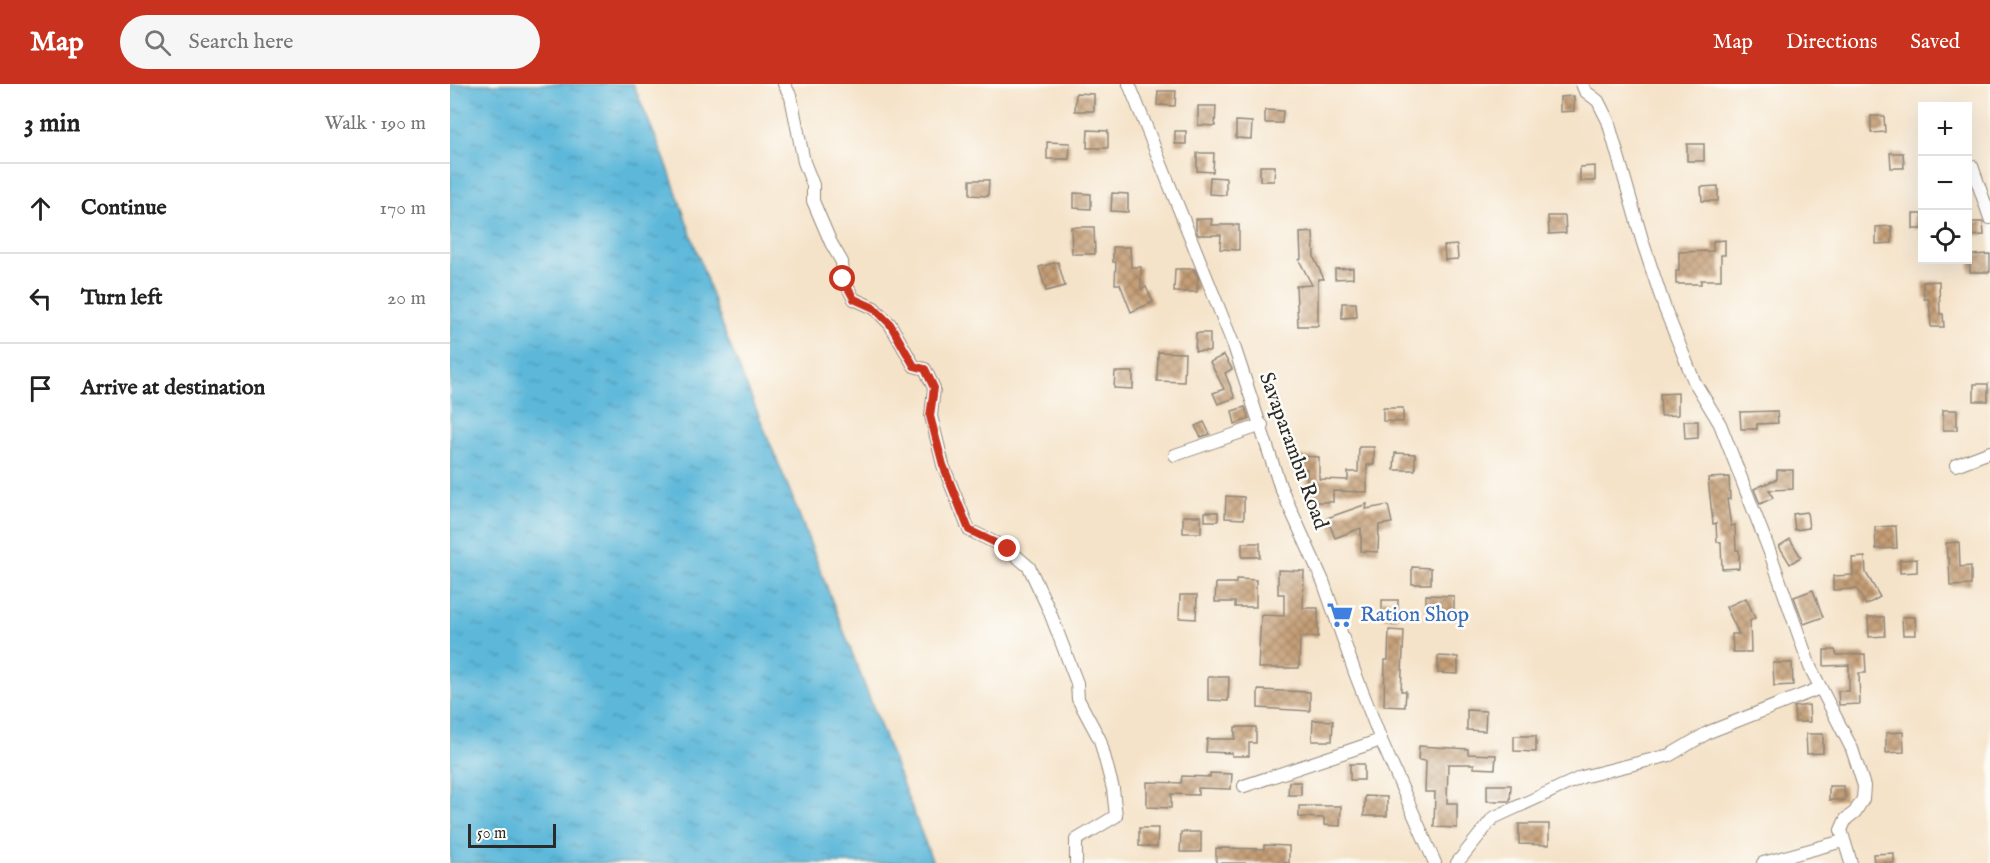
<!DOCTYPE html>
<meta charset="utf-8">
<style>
body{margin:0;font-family:"IM FELL English",serif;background:#f6f6f6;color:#222}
.controls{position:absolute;right:18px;top:18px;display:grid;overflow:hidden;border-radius:0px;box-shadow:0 6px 24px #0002}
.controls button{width:54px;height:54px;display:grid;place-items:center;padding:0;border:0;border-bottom:2px solid #e0e0e0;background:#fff;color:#222;font:30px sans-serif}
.scale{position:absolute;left:18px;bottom:15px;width:88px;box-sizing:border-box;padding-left:6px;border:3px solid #2b2b2b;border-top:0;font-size:16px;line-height:21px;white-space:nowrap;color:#2b2b2b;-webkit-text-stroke:4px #fdfcf7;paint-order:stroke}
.stop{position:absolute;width:18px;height:18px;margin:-14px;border:4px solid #c8321e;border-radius:50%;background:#fff}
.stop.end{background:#c8321e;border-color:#fff;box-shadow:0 2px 6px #0008}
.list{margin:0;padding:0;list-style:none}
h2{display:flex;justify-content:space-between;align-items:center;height:78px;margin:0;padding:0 24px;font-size:26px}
h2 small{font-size:20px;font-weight:400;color:#767676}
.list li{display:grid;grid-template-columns:39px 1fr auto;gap:18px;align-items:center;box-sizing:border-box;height:90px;padding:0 24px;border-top:2px solid #e0e0e0}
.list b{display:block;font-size:22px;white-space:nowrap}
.list em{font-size:20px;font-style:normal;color:#767676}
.icon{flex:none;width:33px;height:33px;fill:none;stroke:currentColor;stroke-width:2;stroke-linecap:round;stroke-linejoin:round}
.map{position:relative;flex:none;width:1540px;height:779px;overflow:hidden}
header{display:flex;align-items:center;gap:36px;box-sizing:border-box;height:84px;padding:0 30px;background:#c8321e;color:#fff}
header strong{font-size:28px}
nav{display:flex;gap:33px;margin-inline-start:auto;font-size:21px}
.search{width:420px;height:54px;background:#f6f6f6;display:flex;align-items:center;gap:15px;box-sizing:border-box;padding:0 21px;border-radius:33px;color:#767676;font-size:22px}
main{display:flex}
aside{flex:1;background:#fff}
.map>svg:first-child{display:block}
.water{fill:url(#water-ripples);stroke:#437182;stroke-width:1.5}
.building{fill:url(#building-cross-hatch)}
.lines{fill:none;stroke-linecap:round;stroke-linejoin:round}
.street-casing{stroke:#90877a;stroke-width:14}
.street{stroke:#fff;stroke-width:12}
.route{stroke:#c8321e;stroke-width:8}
.labels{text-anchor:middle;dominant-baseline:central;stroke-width:5;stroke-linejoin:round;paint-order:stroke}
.street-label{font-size:21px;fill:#2b2b2b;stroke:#fdfcf7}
.shop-label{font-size:21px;fill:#366cbe;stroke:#fdfcf7;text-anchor:start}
</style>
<header>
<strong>Map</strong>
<div class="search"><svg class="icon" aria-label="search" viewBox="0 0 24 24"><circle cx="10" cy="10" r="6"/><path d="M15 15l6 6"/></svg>Search here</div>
<nav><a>Map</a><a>Directions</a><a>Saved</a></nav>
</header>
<main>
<aside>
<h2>3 min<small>Walk · 190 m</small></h2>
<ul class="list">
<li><svg class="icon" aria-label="ahead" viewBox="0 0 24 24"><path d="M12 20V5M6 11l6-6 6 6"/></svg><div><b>Continue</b></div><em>170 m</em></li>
<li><svg class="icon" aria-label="left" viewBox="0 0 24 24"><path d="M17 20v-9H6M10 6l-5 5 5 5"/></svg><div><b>Turn left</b></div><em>20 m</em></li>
<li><svg class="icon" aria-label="arrive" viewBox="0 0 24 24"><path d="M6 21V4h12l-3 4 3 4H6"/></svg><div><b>Arrive at destination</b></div></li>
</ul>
</aside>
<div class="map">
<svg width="1540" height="779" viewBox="0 0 1540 779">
<defs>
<pattern id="water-ripples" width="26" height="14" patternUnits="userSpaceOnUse" patternTransform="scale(1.5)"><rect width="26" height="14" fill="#5bb7d9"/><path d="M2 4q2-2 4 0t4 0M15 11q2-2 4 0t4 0" fill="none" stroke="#4b95b0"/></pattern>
<pattern id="building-cross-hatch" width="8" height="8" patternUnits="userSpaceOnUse" patternTransform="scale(1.5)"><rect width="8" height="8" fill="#c59e76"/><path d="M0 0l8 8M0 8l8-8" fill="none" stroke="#a08161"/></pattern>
</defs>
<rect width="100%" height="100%" fill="#fdfcf7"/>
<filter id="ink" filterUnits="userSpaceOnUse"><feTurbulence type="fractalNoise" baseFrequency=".0167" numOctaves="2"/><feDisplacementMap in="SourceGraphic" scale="12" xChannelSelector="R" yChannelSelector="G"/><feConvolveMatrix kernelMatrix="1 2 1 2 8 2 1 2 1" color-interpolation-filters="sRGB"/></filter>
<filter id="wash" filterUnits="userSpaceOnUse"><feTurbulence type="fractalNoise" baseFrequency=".008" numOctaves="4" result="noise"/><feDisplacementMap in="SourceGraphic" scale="24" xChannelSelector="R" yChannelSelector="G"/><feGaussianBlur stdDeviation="1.35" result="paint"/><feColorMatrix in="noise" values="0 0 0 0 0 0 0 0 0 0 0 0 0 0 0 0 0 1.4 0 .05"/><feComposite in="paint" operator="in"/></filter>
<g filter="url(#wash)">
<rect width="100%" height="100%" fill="#f5e3c9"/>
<path class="water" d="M0 0H183L217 81 276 252 341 410 483 779H0Z"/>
<g id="blocks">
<g class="building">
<path d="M708 7H726L725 22 707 21Z"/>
<path d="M626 9 644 10V27H625Z"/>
<path d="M1124 12V27L1110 28V13Z"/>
<path d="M748 22H766L765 42 748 41Z"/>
<path d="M815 26 833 27 832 39H815Z"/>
<path d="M1421 32H1434L1435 48 1421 49Z"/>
<path d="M786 37 802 38 801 55 786 54Z"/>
<path d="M638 46 658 47V64H637Z"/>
<rect x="725" y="47" width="11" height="13"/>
<path d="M597 58 620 59 619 75H597Z"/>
<rect x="1237" y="60" width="17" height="17"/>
<path d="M747 69H764L763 88 747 87Z"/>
<path d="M1440 69H1453L1454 84H1441Z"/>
<path d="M810 82H825L824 97H810Z"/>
<path d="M1145 82V97H1130V83Z"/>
<path d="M760 93 776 94V111L759 110Z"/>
<path d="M520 96H539L538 112 520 111Z"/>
<path d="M1268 102V117H1252L1251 103Z"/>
<path d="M624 109 641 110V125L624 124Z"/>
<path d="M662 109 678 110V128L661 127Z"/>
<rect x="1463" y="130" width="10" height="15"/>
<path d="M1098 132H1115L1116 149 1099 150Z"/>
<path d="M746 135H762L761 141H789V166L770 165 771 151H748L746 145Z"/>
<path d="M1518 138H1533L1534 151 1518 152Z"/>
<path d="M1442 142V159L1426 160V143Z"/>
<path d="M621 143H644L645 170H622Z"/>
<path d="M863 148 864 174 874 195H868V242H848L846 202 862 201 849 176 851 175 850 149Z"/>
<path d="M1275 156V171H1271V196H1251V200H1226V187H1229V168L1263 167V157Z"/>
<path d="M1007 161 1008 175 995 176 994 162Z"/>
<path d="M663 163H680L681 183H691V206L696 203 703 218 681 228 670 200H665L666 178H663Z"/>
<path d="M1540 170V188H1520L1519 171Z"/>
<path d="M608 178 615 202 596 207 589 183Z"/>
<path d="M903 184V194L885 195V185Z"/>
<path d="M725 185H744L748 194 747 208H724Z"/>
<path d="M1489 197 1490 230H1493L1494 243H1481L1479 215H1474L1473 198Z"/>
<path d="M892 219H906L907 233 892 234Z"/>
<path d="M746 249H760V267H745Z"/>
<path d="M708 268 735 269 734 298 707 297Z"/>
<path d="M774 271 782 285 775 289 785 314 768 320 763 309 774 305 760 278Z"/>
<path d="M665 288H683V305L664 304Z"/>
<rect x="1524" y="300" width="14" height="17"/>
<path d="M1228 309V331L1211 332 1210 310Z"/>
<path d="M795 323 799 335 785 340 782 327Z"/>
<path d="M933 324H953V338L933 337Z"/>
<rect x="1493" y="326" width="14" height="20"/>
<path d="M1327 327 1328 339 1307 340V345H1291L1290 328Z"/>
<path d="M1234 337H1248V354L1235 355Z"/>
<path d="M754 338 760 350 751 353 745 342Z"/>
<path d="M909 363H924V381H917V408L883 407V418H856L857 385 848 384 849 372 869 373V395L898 396V388H908Z"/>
<path d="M945 369 965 370V386H944Z"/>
<path d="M1327 386H1343V405L1319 406 1323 414 1310 420 1304 405 1327 395Z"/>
<path d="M1279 393 1280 415H1277L1281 442 1285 441 1286 466H1289V484L1272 485 1271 458H1267L1266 439 1263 440 1258 394Z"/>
<path d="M776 412 794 413V435L775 434Z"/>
<path d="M917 420 916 425 938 421 942 439 929 441 928 468 911 467V444L885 454 877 434Z"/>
<rect x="755" y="428" width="13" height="9"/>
<path d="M1357 428 1359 444 1345 446 1343 430Z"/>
<rect x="733" y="432" width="18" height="17"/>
<path d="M1446 442 1447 464 1426 465 1425 443Z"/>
<path d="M1340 455 1351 473 1340 480 1329 462Z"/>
<path d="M1509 458 1510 483 1521 482V501L1500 502 1499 474H1497L1496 459Z"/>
<rect x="792" y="459" width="18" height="14"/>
<path d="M1415 473 1416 489 1430 513 1416 521 1407 505 1383 506V492L1403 491 1402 474Z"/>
<path d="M1467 475V488L1450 489V476Z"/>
<path d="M962 483 981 484V500H962Z"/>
<path d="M828 486 854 487 853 524H868V553H850L849 584H808L811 531 834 532V510H828Z"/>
<path d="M786 495 806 496V523H785V518H765L766 499H786Z"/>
<path d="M1363 506 1373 533 1354 540 1344 513Z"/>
<path d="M730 511H747L746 535 729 534Z"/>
<path d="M976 511 1004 512V529H976Z"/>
<path d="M1296 514 1305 534 1300 537 1301 568H1283L1282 550H1289L1276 523Z"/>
<path d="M932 516H948V535L932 534Z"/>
<path d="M1418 533H1434L1435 552 1419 553Z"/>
<path d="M1452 533H1465L1466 551H1453Z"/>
<path d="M939 546 954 547 951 607H956L955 623 934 622 935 576H938Z"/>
<path d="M1374 566H1385L1387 571 1415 570 1416 589H1409L1410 620 1389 621 1388 607H1399V581L1374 582Z"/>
<path d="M988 572 1008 573V590L988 589Z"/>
<path d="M1323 579H1342L1343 601 1324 602Z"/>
<path d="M758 593H779L778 617 758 616Z"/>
<path d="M808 606 860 608V627L808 624Z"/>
<path d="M1359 621 1360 638H1345L1344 623Z"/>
<path d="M1017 626 1036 627 1035 647 1017 646Z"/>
<path d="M863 636 883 637 882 657H862Z"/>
<path d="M785 643H806V659H799V672H782V669L756 668 757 655H785Z"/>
<path d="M1453 648 1454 668 1436 669V649Z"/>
<path d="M1356 650H1373V669L1357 670Z"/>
<path d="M1064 652H1086V668L1064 667Z"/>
<path d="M969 662 1018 665V670L1046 671 1045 685 1024 684V680H998L997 719H1007V744L984 743 985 708H975L976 677 968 676Z"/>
<rect x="900" y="680" width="14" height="16"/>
<path d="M760 689 782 690 781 705 748 704V711L721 710V724L697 723V698L731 699 732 692 760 693Z"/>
<path d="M839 698H851V711H838Z"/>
<path d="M1037 701H1061L1060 717H1037Z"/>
<path d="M1379 702H1394L1395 716H1379Z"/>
<path d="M915 712 937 713V732H914Z"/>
<path d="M849 722H891L890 742 874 741V734L849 733Z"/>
<path d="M1069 740H1099V761L1069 760Z"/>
<path d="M689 744H708L707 763 689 762Z"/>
<path d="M731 748H751V768H730Z"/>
<path d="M814 761 839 762V779H766V764L814 765Z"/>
<path d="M1444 769V779H1424L1423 770Z"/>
</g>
</g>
</g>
<g filter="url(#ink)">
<use href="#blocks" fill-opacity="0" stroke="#90877a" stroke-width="1.5"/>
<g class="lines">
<g class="street-casing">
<g id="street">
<path d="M334 0 341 13 354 78 363 101V117L381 159 392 178 393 195 404 215 424 224 440 240 464 282 475 285 484 304 481 332 493 381 519 446 558 465 579 483 599 526 627 599 628 615 650 656 663 705 666 732 626 756V779"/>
<path d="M679 0 784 262 830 402 873 497 905 589 931 656 985 779"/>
<path d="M1132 0 1135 7 1148 17 1158 37 1193 159 1215 225 1244 297 1270 340 1319 466 1360 583 1402 665 1414 702 1413 715 1405 728 1396 735 1391 746 1401 779"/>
<path d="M1522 82 1540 134"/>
<path d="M725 371 812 341"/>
<path d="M1506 381 1540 368"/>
<path d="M794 702 931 656"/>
<path d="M1007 779 1043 734 1132 693 1220 671 1259 648 1370 604"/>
<path d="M1313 779 1393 757"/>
</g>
</g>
<use href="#street" class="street"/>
</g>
</g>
<g class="lines" filter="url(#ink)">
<path class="route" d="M393 195 404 215 424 224 440 240 464 282 475 285 484 304 480 332 493 381 519 446 558 465"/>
</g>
<defs>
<g id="supermarket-bare" transform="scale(2.07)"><path d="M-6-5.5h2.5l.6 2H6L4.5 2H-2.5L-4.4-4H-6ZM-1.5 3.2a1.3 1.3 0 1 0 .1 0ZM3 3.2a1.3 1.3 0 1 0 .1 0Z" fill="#3f7fe0" stroke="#fdfcf7" stroke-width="2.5" paint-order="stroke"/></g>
</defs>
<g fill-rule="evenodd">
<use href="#supermarket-bare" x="890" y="531"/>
</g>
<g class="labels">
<g class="street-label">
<text transform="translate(843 367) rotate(70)">Savaparambu Road</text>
</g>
<g class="shop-label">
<text x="910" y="531">Ration Shop</text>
</g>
</g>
</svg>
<div class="controls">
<button>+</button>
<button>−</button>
<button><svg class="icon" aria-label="locate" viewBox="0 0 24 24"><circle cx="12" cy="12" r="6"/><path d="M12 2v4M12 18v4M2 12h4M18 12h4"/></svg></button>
</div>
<div class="scale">50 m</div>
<div class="stop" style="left:393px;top:195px"></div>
<div class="stop end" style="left:558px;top:465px"></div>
</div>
</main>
